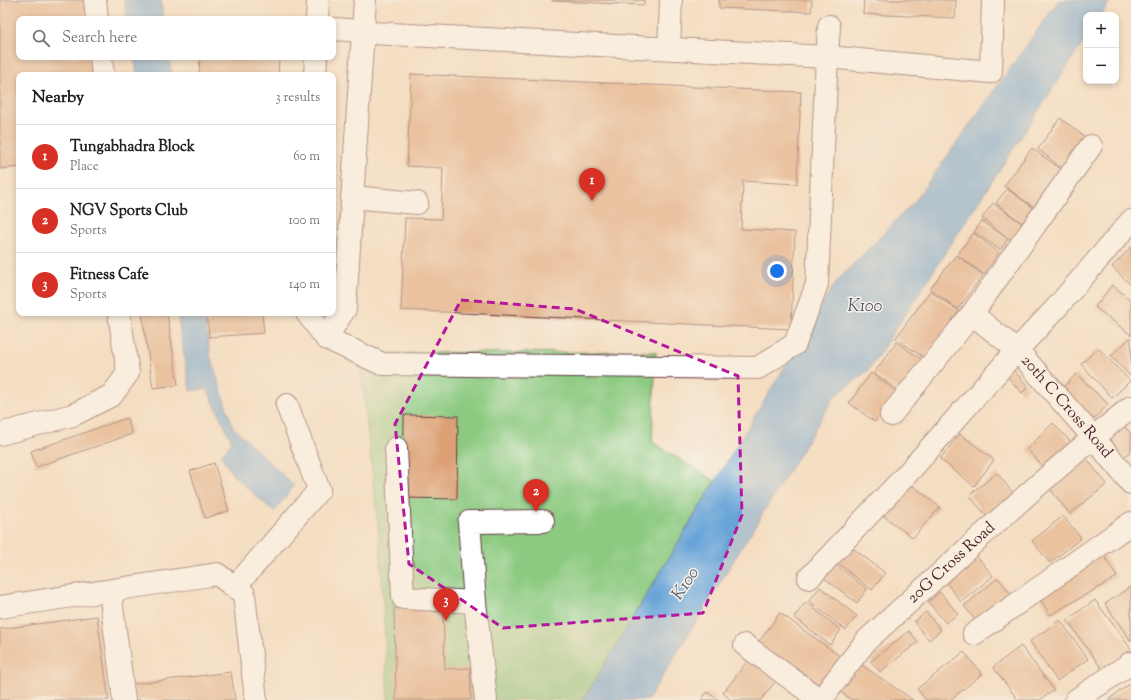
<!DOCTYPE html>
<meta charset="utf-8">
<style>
body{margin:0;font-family:"Sorts Mill Goudy",serif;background:#f2f2f2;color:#222}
.controls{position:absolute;right:12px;top:12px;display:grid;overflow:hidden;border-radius:8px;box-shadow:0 2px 6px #0003}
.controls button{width:36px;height:36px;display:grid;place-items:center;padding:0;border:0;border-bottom:1px solid #e0e0e0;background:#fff;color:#222;font:20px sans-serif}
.you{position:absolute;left:777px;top:271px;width:14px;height:14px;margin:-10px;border:3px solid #fff;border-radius:50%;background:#1a73e8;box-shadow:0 0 0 6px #1a73e833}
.badge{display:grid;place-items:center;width:26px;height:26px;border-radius:50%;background:#d93025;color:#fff;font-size:13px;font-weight:700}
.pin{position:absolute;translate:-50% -33px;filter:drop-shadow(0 1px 2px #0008)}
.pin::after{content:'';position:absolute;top:21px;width:14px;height:12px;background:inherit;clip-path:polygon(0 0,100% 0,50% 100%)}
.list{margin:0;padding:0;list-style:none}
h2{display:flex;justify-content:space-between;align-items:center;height:52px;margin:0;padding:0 16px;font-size:17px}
h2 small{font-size:13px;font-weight:400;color:#767676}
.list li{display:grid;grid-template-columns:26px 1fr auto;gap:12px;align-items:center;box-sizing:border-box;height:64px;padding:0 16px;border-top:1px solid #e0e0e0}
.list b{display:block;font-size:15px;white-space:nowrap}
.list p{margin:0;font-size:13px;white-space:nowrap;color:#767676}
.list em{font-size:13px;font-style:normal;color:#767676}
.icon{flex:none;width:22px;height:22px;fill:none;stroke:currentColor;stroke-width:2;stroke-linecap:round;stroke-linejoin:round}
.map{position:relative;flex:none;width:1131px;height:700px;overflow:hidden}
.search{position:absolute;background:#fff;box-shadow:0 2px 6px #0003;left:16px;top:16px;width:320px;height:44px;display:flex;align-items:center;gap:10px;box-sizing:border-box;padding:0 14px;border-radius:8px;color:#767676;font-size:15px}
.panel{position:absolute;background:#fff;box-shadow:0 2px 6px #0003;left:16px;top:72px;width:320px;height:244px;border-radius:8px}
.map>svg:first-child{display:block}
.green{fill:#8bca80;stroke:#6a7456}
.water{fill:#67a4d8;stroke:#586282}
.building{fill:#dda074}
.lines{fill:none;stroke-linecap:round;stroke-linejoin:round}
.minor-casing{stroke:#643c42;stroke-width:24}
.minor{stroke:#fff;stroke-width:22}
.marked{fill:none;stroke:#b5179e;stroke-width:3;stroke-dasharray:8 5;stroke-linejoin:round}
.labels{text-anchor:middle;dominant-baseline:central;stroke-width:3;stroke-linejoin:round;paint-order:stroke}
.street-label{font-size:16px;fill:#4a1f2b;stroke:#f7f3e8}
.water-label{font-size:17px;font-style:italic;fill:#565470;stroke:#f7f3e8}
</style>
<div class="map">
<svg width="1131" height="700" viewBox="0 0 1131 700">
<rect width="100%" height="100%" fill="#f7f3e8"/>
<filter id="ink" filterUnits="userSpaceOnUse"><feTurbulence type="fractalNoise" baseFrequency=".025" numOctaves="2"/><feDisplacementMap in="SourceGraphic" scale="8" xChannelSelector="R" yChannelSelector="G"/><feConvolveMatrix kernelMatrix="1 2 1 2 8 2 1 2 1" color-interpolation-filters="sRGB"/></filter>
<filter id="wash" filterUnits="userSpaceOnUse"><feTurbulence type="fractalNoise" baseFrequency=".012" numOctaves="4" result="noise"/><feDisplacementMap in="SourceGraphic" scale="16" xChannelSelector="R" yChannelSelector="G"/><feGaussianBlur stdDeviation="0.9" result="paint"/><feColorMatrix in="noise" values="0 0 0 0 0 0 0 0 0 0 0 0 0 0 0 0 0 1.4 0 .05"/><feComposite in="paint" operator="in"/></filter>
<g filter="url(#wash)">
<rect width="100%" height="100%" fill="#f4dec2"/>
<path class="green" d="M656 352 652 442 715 481 583 700H388L380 544 359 353Z"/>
<g class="water">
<path d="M124 0H161L163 19H127Z"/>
<path d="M1059 0H1111L1101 15H1086V38L868 371 835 396 648 700H583L836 282 915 201Z"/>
<path d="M134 57H169L172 75H137Z"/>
<path d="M177 313H204L210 355 233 427 294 486 274 512 233 475 221 455 232 442 207 389 190 391Z"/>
</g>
<g id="blocks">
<g class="building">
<path d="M0 0H85L87 19H19V57H91L93 75H19V167L0 169Z"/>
<path d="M552 0H644V5L552 1Z"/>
<path d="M719 0H812L811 12 719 8Z"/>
<path d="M864 0H956L955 18 863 14Z"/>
<path d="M200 57H260L279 59 278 75H199Z"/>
<path d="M411 74 801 92 797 184 743 181 741 229 795 232 791 329 401 310 405 218 441 219 443 168 407 166Z"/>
<path d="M1060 118 1085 137 1062 168 1038 149Z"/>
<path d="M1032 148 1062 170 1034 207 1004 186Z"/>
<path d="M1007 189 1033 208 1022 223 996 203Z"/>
<path d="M993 203 1023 224 1011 240 982 218Z"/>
<path d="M982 221 1008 239 1000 250 974 232Z"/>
<path d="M973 233 999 253 984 274 957 255Z"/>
<path d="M1131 247V285L1112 267Z"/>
<path d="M956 255 983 275 958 309 930 289Z"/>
<path d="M1112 285 1131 300V335L1095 307Z"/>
<path d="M930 291 959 311 924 358 896 338Z"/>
<path d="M142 313H167L178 385 153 388Z"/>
<path d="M207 313H262L264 333 209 337Z"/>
<path d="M1131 337V377L1111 356Z"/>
<path d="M897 342 922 360 899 391 874 373Z"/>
<path d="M1098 348 1130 381 1112 398 1081 364Z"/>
<path d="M1011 367 1028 387 1022 393 1004 373Z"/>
<path d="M871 373 897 392 875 422 849 403Z"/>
<path d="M1076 374 1108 404 1089 424 1057 394Z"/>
<path d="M404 415 458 416 457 499 403 498Z"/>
<path d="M127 418 132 434 36 467 31 451Z"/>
<path d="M1118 419 1131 434V451L1120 460 1099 436Z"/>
<path d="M1053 423 1077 449 1050 474 1027 449Z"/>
<path d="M960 434 994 460 974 486 940 459Z"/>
<path d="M1086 458 1107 484 1070 514 1049 488Z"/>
<path d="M214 463 229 511 205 518 190 471Z"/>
<path d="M997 473 1016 497 989 519 969 495Z"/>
<path d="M907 481 940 507 913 538 881 514Z"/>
<path d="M1063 516 1081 538 1050 563 1032 541Z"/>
<path d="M845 542 885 573 872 590 832 559Z"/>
<path d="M1103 554 1117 577 1050 615 1037 593Z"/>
<path d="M976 555 993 576 961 602 945 581Z"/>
<path d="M830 561 867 589 857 603 820 575Z"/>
<path d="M998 578 1014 598 980 626 964 606Z"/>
<path d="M1131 586V641L1105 604Z"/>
<path d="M820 587 857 616 846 630 809 601Z"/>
<path d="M940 592 958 614 946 623 928 602Z"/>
<path d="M1095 600 1131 649V653L1104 672 1067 620Z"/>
<path d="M806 602 841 630 830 645 794 617Z"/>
<path d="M394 608H443L445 669 470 668 471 700H396Z"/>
<path d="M926 612 941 630 929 640 914 622Z"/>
<path d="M780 613 841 657 815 693 754 648Z"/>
<path d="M97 616 109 700H0V629Z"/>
<path d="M1060 620 1088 659 1057 681 1030 641Z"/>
<path d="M909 631 918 642 880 672 871 661Z"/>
<path d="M1021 646 1054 690 1040 700H1018L993 667Z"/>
<path d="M964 652 982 674 950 700H926L917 689Z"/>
<path d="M750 658 777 679 761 700H731L723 693Z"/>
<path d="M856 661 913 700H852L836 689Z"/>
<path d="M231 672 235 700H135L133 684Z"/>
<path d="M1131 683V700H1108Z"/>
<path d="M707 692 719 700H701Z"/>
</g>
</g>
</g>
<g filter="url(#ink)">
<use href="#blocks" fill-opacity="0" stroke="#643c42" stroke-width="1"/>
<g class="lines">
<g class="minor-casing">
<g id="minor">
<path d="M95 0 97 19"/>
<path d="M317 19 318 0"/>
<path d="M829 26 827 57 991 72 993 0"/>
<path d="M669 48 671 0"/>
<path d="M101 57 103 75"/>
<path d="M315 75 316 57"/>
<path d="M352 197 417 203"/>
<path d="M307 313 326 338 382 364 758 368 795 344 817 284 827 57 371 33 363 31 333 29"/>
<path id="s1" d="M972 314 1017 350 1093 437 1131 483"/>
<path d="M326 338 345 309 365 0"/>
<path d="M891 415 972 314 1091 146"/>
<path d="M0 434 73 415 112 395 128 373 119 313"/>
<path d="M396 448 403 598 475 602 486 700"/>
<path d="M809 578 906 475 1017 350 1057 307 1131 221"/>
<path d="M235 587 319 490 287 405"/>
<path d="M110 591 124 700"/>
<path d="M475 602 469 522 543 521"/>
<path d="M0 607 217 574 244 594 256 700"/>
<path d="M974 634 1131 523"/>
<path d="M745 645 820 700"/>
<path id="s2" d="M821 700 845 668 867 640C954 562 1039 480 1131 407"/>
<path d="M1076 700 1131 663"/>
</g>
</g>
<use href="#minor" class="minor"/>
</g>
</g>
<path d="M0 0H1131V700H0ZM461 300 575 309 738 376 742 515 703 613 503 628 409 564 395 424Z" fill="#f4dec2" fill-opacity=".55" fill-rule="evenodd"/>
<path class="marked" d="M461 300 575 309 738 376 742 515 703 613 503 628 409 564 395 424Z"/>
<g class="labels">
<g class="street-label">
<text stroke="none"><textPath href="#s1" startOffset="133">20th C Cross Road</textPath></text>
<text stroke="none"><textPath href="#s2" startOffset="190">20G Cross Road</textPath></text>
</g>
<g class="water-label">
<text x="865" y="307">K100</text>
<text transform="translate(686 584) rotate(-57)">K100</text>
</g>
</g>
</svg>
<div class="controls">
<button>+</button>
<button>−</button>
</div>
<div class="you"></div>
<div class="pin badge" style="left:592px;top:201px">1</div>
<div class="pin badge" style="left:536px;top:512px">2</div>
<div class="pin badge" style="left:446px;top:621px">3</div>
<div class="search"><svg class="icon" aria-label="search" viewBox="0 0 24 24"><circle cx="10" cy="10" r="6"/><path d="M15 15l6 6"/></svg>Search here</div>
<section class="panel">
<h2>Nearby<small>3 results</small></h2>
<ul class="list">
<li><span class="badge">1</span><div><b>Tungabhadra Block</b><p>Place</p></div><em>60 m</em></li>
<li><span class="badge">2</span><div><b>NGV Sports Club</b><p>Sports</p></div><em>100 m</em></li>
<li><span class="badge">3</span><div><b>Fitness Cafe</b><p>Sports</p></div><em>140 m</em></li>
</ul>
</section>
</div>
